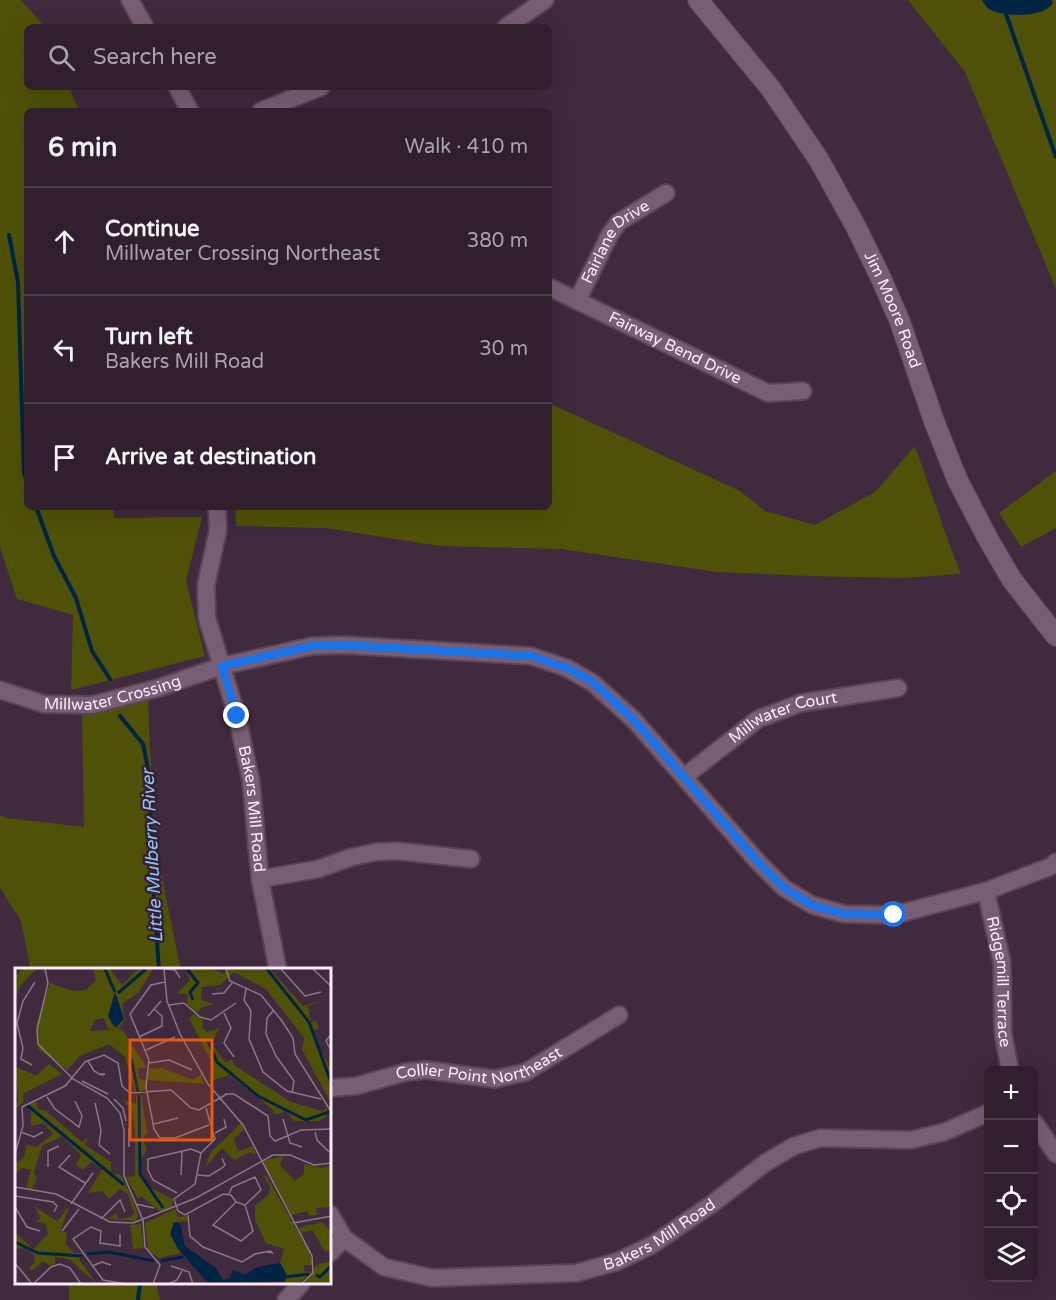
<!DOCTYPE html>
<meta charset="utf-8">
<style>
body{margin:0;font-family:"Varela Round",sans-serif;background:#3d2c3a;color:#f1f3f6}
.controls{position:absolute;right:18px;bottom:18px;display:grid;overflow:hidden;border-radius:9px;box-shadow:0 6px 24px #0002}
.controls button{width:54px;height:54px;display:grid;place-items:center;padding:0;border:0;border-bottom:2px solid #4c3d4a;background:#311f2e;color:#f1f3f6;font:30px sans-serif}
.stop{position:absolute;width:18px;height:18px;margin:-14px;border:4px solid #1a73e8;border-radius:50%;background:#fff}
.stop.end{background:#1a73e8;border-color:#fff;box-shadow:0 2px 6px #0008}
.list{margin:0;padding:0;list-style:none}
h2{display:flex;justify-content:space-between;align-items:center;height:78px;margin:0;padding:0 24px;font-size:26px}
h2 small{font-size:20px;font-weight:400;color:#a8a2aa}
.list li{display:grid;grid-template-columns:39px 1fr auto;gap:18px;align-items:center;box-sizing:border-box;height:108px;padding:0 24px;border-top:2px solid #4c3d4a}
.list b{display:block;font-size:22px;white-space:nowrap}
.list p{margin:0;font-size:20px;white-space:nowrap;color:#a8a2aa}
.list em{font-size:20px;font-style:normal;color:#a8a2aa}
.icon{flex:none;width:33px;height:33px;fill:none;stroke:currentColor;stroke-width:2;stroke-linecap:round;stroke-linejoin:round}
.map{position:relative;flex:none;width:1056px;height:1300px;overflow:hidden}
.search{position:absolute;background:#311f2e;box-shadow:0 6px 24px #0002;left:24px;top:24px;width:528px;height:66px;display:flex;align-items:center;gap:15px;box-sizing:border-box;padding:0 21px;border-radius:9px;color:#a8a2aa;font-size:22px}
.panel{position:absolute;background:#311f2e;box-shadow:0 6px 24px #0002;left:24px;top:108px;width:528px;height:402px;border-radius:9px}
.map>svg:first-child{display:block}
.green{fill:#4e5107}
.water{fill:#002443}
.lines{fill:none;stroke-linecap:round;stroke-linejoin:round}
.stream{stroke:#002443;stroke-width:4}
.minor-casing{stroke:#5a4558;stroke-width:20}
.tertiary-casing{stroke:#5a4558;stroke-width:22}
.minor{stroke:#785e75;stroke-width:16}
.tertiary{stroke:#785e75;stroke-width:20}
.route{stroke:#1a73e8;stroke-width:8}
.labels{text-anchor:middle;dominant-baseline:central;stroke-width:5;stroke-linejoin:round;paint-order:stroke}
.street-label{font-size:16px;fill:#faeaf8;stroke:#362034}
.water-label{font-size:18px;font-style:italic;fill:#8fc4f6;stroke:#362034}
.inset-river{fill:none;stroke:#002443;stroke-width:3}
.inset-road{fill:none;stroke:#8b7688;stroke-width:1.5}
.view{fill:#e8590c;fill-opacity:0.15;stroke:#e8590c;stroke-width:3}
.inset-edge{fill:none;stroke:#faeaf8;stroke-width:3}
</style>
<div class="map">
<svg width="1056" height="1300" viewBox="0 0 1056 1300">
<rect width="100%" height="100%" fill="#41293e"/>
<g class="green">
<path d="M0 0H21L45 27H27V87H69L79 111H27V507H113L114 518 202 517 186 581 205 656 71 690 73 615 17 599 0 547Z"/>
<path d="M908 0H982L988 9 1028 14 1053 3 1051 0H1056V289L965 72Z"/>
<path d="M549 403 740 491 765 511 815 525 875 492 915 446 951 549 961 574 902 578 809 576 717 572 561 549 440 546 325 528 236 526 235 507H549Z"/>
<path d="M1056 471V528L1021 547 999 513Z"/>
<path d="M148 699 153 814 162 878 181 970H31L21 921 0 888V815L7 818 84 827 82 715Z"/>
<path d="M69 1284H159L157 1287 160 1300H69Z"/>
</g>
<path class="water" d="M982 0H1051L1053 2C1047 18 1004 17 991 10 987 8 985 4 982 0Z"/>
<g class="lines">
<g class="stream">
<path d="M1006 14 1056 157"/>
<path d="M9 235 18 282 24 473 27 481"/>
<path d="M36 507 54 556 76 598 92 651 110 679"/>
<path d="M120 716 143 744 150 779 151 856 159 970"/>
<path d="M138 1300 140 1284"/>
</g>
<g class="minor-casing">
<g id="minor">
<path d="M130 0 145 27"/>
<path d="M506 27 545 0"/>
<path d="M177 87 190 111"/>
<path d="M261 111 321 87"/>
<path id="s1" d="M549 287 768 393 803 391"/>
<path id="s2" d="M577 301 610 234 619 222 666 193"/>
<path id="s3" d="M217 507 218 530 206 585 207 618 237 716 251 781 260 879 278 970"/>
<path id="s4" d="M0 690 44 704 92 705 158 688 222 666 312 646 344 645 531 656 567 668 593 683 634 720 758 862 784 888 812 905 844 914 894 915 986 891 1052 866 1056 862"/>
<path id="s5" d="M684 777 758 719 801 703 898 688"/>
<path d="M260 879 318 869 352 857 376 852 397 851 471 859"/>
<path id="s6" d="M986 891 1002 963 1003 1033 1010 1070"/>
<path id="s7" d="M330 1088 356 1086 406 1072 426 1070 495 1079 526 1072 619 1015"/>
<path d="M1034 1122 1056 1154"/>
<path id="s8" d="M330 1214 344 1238 384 1267 432 1278 576 1273 616 1262 652 1245 712 1204 765 1163 794 1146 820 1138 911 1140 944 1132 988 1113"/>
<path d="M330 1253 344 1238"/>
<path d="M286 1300 301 1284"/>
</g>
</g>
<g class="tertiary-casing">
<g id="tertiary">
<path id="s9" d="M698 0 771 89 819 160 856 227 880 276 900 322 934 421 957 479 987 537 1012 580 1056 636"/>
</g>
</g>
<use href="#minor" class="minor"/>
<use href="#tertiary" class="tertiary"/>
</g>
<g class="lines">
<path class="route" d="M237 716 222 666 312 646 344 645 531 656 567 668 593 682 634 720 758 862 784 888 812 905 844 914 894 915"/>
</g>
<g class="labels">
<g class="street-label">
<text stroke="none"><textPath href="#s2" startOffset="72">Fairlane Drive</textPath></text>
<text stroke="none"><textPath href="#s9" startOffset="368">Jim Moore Road</textPath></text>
<text stroke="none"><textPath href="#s1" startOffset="140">Fairway Bend Drive</textPath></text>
<text stroke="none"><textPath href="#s4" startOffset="116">Millwater Crossing</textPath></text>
<text stroke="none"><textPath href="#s5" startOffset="118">Millwater Court</textPath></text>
<text stroke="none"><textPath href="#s3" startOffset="309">Bakers Mill Road</textPath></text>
<text stroke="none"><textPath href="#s6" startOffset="92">Ridgemill Terrace</textPath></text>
<text stroke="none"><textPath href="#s7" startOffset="154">Collier Point Northeast</textPath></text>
<text stroke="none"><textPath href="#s8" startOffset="363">Bakers Mill Road</textPath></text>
</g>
<g class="water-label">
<text transform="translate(152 856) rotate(-93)">Little Mulberry River</text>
</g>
</g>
<g transform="translate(15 968)">
<rect width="316" height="316" fill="#41293e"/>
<path d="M8 1H21L5 18 0 33V8ZM78 1H95L107 17 123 1H138L124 24 107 36 110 52 103 61H93L89 50 80 52 75 63 107 61 132 100H123L124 111 131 112V122L120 125 110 89 94 76 65 88 52 102 23 81 21 57 35 15 58 23 71 22 81 12ZM102 28 109 51 98 59 93 48ZM171 1H198L208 6 214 1H255L288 38 316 29 293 38 296 54 301 53 304 61 298 62 300 74 316 100V135L287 82 289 70 251 21 219 4 205 17 187 19 186 32 199 36 187 39 182 45 172 36 173 26H162L175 12ZM179 46 188 52 187 60 192 64 204 60 197 76 211 95 217 91 219 97 276 134 307 143 312 140V148L304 153H279L271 143 260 147 257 141 214 107 194 114 199 99 174 50ZM34 96 47 106 8 126 9 134 0 141 3 133 0 98 21 108ZM147 100 178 112 186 106 189 116 133 112 134 101ZM126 126 132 165 127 171 132 182 125 192 126 206 132 218 158 231 157 238 146 244 126 228 123 231 111 209 120 208V166L117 143 108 132 121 136V127ZM22 134 23 141 31 143 67 174 73 169 70 177 96 194V206H105L114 223 123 246 121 253 93 251 101 245 104 251 116 249 119 245 113 226 105 221 94 231 87 223 73 225 87 201 76 194 68 202 61 197 66 187 47 168 27 178 19 204 22 210 17 221 11 220 16 202 7 200 0 206V196L9 189 12 177 21 179 38 166 29 155 16 158V140L10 136ZM226 155 229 161 219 171 223 183 238 178 241 187 236 184 219 192 207 180 191 199 195 185ZM268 188 265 197 280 213 289 206V196L307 200 316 197V239L301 240 302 247 294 248 293 243 276 247 247 193ZM248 206 252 209 294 283 298 297H289V303L297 304 283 316H270L271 310 281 308H271L265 295 269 281 251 275 240 252V238L254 226 255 219ZM55 237 45 263 52 265 51 276 59 285H68L64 291 82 316 55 292 47 290 40 289V296L35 298 28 293 17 303 14 300 20 294 19 287 10 280 0 281V264L18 281 33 266 30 255 21 254 25 250 20 239 42 253ZM160 241 163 249 172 248 173 253 161 254 156 262 166 285 144 290 133 282 130 255ZM307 254 316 264V282L310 284 297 262 287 265 283 260ZM126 256 129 280 118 281 115 257ZM316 293V316H289L301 297Z" fill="#4e5107" fill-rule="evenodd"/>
<path d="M100 24 109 51 101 60 93 48ZM159 254 165 255 170 278 201 300 208 312 215 310 218 302 230 307 242 299 265 295 271 305 270 313 194 316 163 281 155 266Z" fill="#002443"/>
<path class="inset-river" d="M90 1 100 24M172 1 183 15 175 24 178 32M252 1 294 54 317 117M103 25 131 1M193 73 202 94 243 128 291 152 314 144M116 90 123 124M124 127 125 206 148 240M12 137 109 217M0 274 23 285 67 288M72 286 94 284 139 293M146 293 168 289M301 307 305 309 317 297M270 309 294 306"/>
<path class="inset-road" d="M30 1 33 15 22 62 23 76 58 111 92 130 105 145 109 162V208L128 252 130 279 145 297 138 316M149 1 152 33 165 66 193 116 228 157 297 288 298 305 286 316M149 1 160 2 165 10M211 1 215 13 246 27 267 53 278 70 280 86 317 145M266 1 290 28 306 24M298 1 317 19M150 14 136 17 115 46 134 92 131 119 139 161 145 170H160L194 157M231 21 229 32 236 43 234 71 248 104 272 123 306 131M197 26 209 25 217 15M154 37 169 35 185 49 196 52 221 35M258 43 252 50 251 66 261 88 279 113 277 125M209 45 216 60 209 75 219 89M133 48 146 33M317 65 311 73 317 84M124 69 147 58V48L139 41M8 80 2 55 8 33 20 14M8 80 6 91 17 97M131 82 160 69M73 93 79 103 81 104 84 106 88 107 90 106H84M134 95 154 92 177 102M67 113 93 126M51 117 70 94 89 87 103 95 107 118 115 125 156 122 176 140 184 142 212 126M210 126H219L253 148 255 168 260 173 286 162 317 161M32 129 40 141 64 159 67 148 60 133M99 131 108 140 111 153M80 135 86 162 84 177 95 186M268 151 275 175 287 179M139 156 163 150M6 164 19 169 28 164M300 164 302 172 314 184M200 165 211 159 209 151M114 179V160M0 186 8 158 7 139 52 117M55 187 44 199 70 215M33 199V183L44 178M166 207 167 184M183 207 194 208 207 200 210 197 207 190M0 219 41 226 95 254 118 255 181 230 258 187H275L299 197 317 195M162 225 138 212 133 202V191L176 181 186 185M214 226 217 219 240 209 246 222 230 237M0 228 38 234 42 238 39 244M159 231 180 216 186 185 200 171 191 140M159 231 163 243 170 247 208 226 216 227 221 234M221 234 230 237 238 263 226 273 198 257ZM56 236 78 205M121 236 139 240M0 239 12 259 25 263M173 247 175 268 188 279 227 294 240 286 255 283 258 285 252 284M86 251 105 232 110 244M278 255 317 248M47 263 64 241M105 266V278L85 275 86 263 76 259 58 271 88 312 111 316M0 295 17 316M77 298 87 294 96 297M156 298 174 304 178 316M18 316 36 299 45 296 55 300 66 316M153 316 162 312 168 301"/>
<path class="view" d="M115 72H197V172H115Z"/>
<rect width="316" height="316" class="inset-edge"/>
</g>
</svg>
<div class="controls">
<button>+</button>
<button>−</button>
<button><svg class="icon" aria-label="locate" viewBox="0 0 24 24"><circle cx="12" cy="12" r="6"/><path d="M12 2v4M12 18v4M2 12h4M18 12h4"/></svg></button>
<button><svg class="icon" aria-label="layers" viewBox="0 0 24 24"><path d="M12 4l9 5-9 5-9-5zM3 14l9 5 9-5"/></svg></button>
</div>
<div class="stop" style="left:894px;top:915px"></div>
<div class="stop end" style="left:237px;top:716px"></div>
<div class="search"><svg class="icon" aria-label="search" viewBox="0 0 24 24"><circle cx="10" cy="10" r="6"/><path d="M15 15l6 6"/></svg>Search here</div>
<section class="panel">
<h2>6 min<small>Walk · 410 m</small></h2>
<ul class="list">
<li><svg class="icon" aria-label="ahead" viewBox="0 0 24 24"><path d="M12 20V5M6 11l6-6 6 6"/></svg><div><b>Continue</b><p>Millwater Crossing Northeast</p></div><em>380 m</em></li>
<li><svg class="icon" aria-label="left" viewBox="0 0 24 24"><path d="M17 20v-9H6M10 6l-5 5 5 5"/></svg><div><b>Turn left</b><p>Bakers Mill Road</p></div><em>30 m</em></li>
<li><svg class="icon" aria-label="arrive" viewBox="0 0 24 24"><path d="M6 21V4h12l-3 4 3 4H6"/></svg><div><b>Arrive at destination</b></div></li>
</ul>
</section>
</div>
